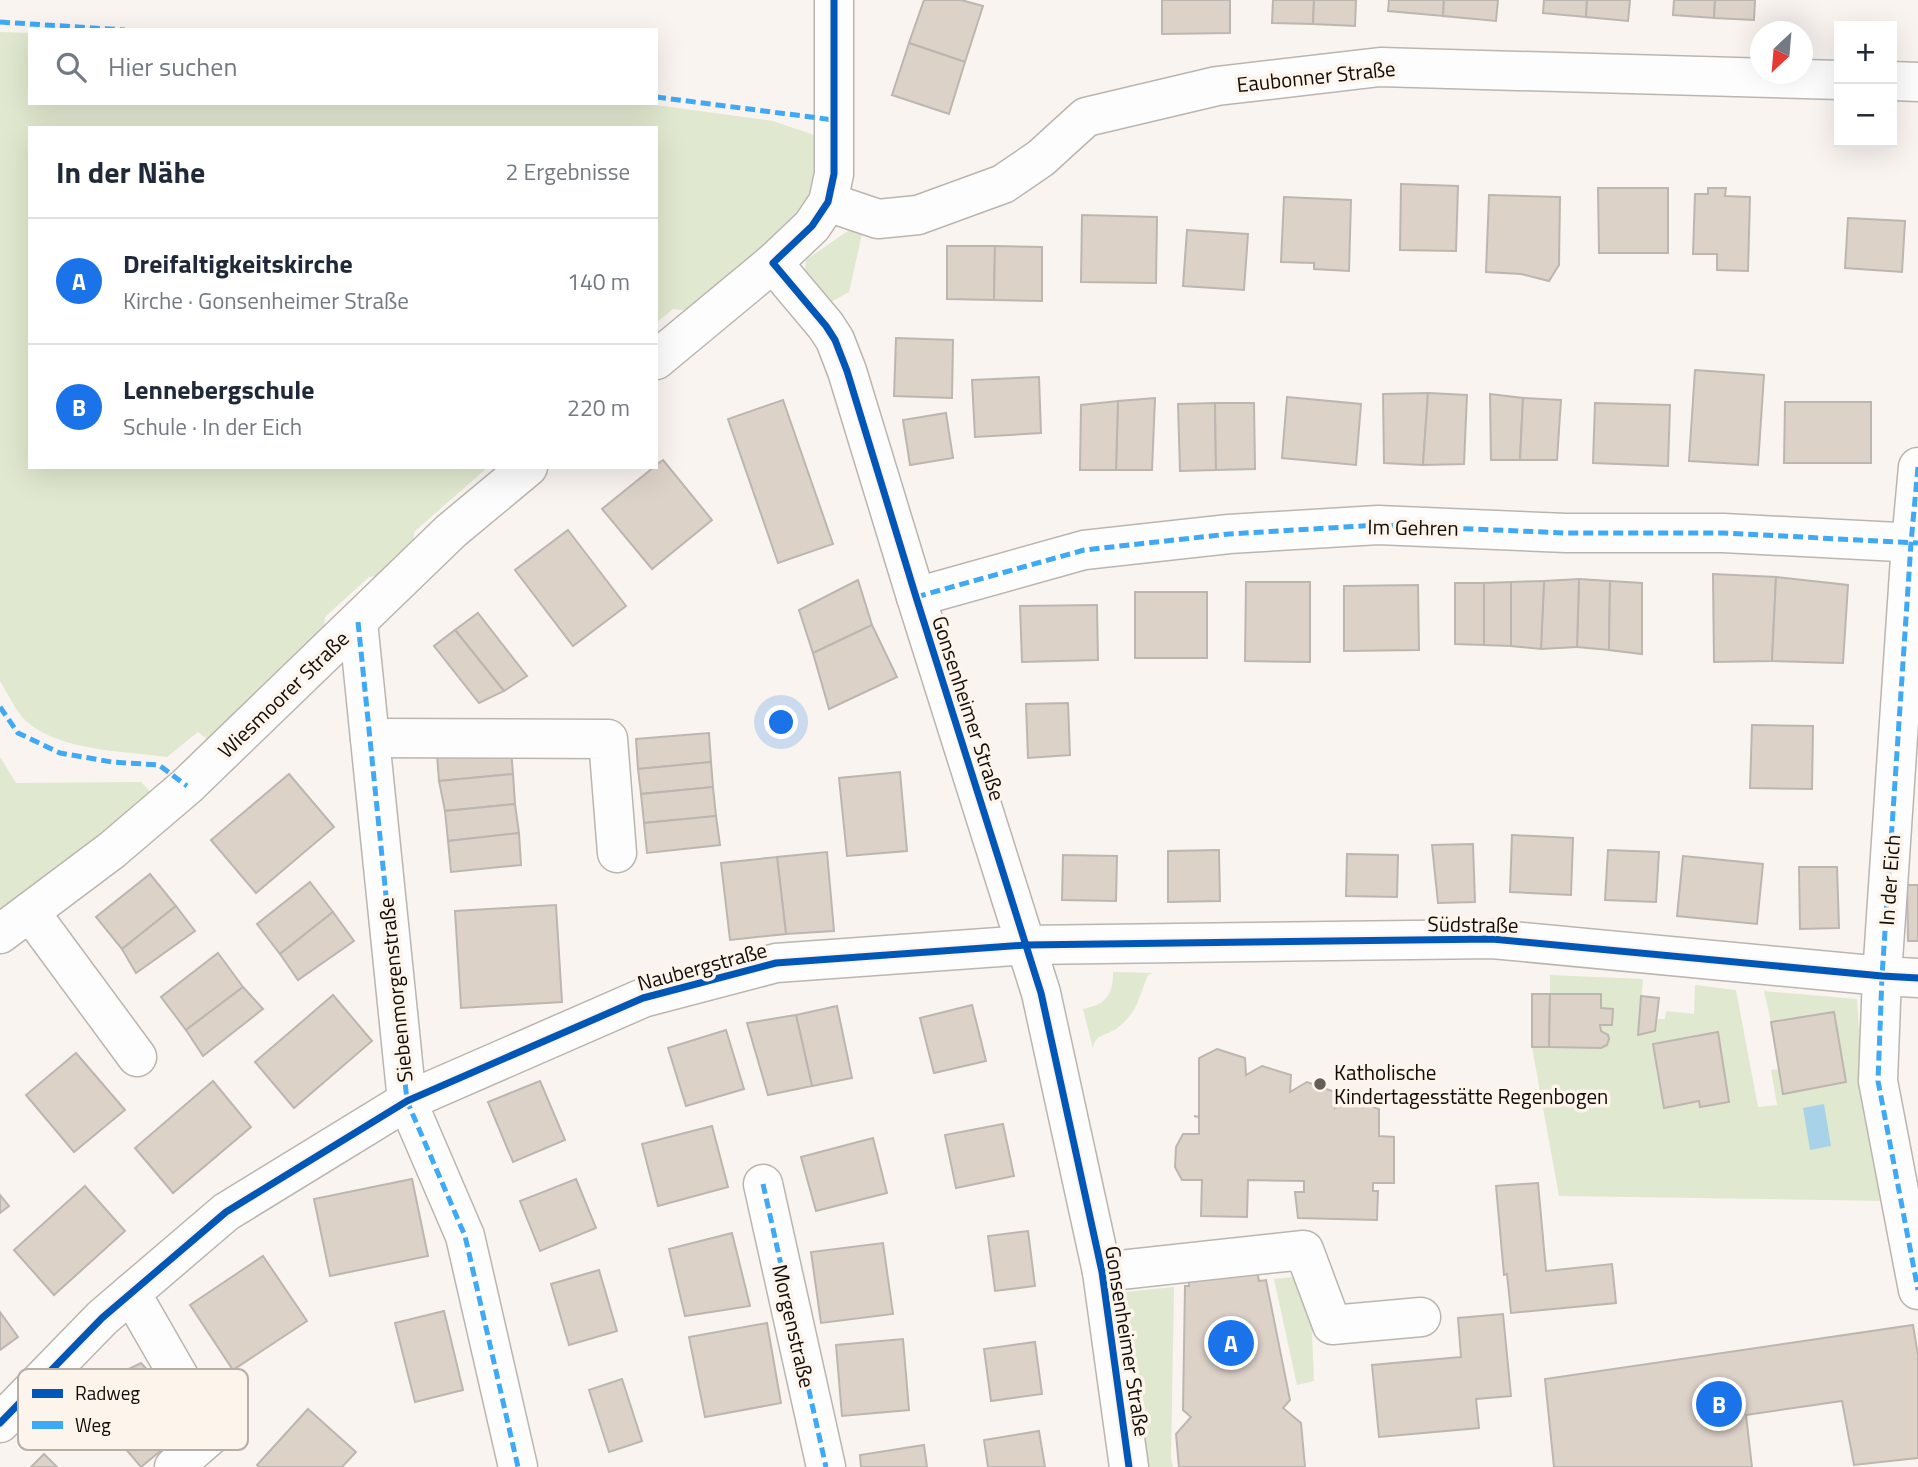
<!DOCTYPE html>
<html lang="de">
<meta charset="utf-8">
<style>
body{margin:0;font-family:"Titillium Web",sans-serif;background:#f6f6f7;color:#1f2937}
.controls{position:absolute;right:21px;top:21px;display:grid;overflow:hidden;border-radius:0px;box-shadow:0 7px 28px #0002}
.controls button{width:63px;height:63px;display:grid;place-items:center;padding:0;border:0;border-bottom:2px solid #e0e1e3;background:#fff;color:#1f2937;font:35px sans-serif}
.compass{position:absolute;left:1750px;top:21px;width:63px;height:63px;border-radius:50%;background:#fff;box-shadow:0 7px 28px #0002;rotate:206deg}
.you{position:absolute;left:782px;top:723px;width:24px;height:24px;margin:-18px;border:5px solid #fff;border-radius:50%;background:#1a73e8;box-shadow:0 0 0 10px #1a73e833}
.badge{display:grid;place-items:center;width:46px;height:46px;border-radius:50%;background:#1a73e8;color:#fff;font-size:23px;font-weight:700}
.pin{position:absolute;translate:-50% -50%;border:4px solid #fff;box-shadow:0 2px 7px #0006}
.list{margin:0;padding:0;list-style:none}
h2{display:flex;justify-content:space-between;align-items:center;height:91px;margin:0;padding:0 28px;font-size:30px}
h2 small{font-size:23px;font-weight:400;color:#747a83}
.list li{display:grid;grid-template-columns:46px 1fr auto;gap:21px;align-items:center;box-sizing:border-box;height:126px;padding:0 28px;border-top:2px solid #e0e1e3}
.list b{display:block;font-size:26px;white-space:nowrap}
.list p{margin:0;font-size:23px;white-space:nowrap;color:#747a83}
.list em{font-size:23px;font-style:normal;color:#747a83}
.icon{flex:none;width:38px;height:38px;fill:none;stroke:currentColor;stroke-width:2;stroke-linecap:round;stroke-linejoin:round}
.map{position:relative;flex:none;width:1918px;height:1467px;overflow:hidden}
.search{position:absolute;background:#fff;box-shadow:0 7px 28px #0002;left:28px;top:28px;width:630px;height:77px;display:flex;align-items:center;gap:18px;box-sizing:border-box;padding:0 24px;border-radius:0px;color:#747a83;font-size:26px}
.panel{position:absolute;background:#fff;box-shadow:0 7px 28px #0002;left:28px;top:126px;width:630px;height:343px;border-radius:0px}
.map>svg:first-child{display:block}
.green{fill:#e0e8cf;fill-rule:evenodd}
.water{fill:#a8d2e8}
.building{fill:#ddd2c8;stroke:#bcb6b1;stroke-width:2}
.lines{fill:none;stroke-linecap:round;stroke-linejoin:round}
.minor-casing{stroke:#bbb5b0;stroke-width:41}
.minor{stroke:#fefdfd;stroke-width:38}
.quiet{stroke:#3fa9f5;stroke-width:5;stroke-dasharray:10 5;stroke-linecap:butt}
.cycleway-casing{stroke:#fdf4ec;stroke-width:11}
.cycleway{stroke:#0057b8;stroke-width:7}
.poi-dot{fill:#645d58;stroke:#fdf4ec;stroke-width:2.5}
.labels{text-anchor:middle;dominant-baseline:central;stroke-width:7;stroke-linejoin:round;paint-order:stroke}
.street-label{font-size:21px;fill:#130c06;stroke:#fdf4ec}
.poi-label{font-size:21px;fill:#130c06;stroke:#fdf4ec;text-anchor:start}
.key{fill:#fdf4ec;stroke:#b7aea7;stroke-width:2}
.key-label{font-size:19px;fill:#130c06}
</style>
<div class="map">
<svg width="1918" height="1467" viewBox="0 0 1918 1467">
<rect width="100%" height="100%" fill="#f9f4f0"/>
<g class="green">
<path d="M0 32 30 33V103H641L773 121 817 136 816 165 808 196 795 220 689 311 673 309 656 323V128H30V467H488L414 532 413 553 397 573 369 577 325 617 324 632 207 739 198 732 167 757C125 751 60 751 27 722 16 712 8 694 0 681Z"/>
<path d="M855 226 862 234 849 292 822 307 804 276 806 260Z"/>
<path d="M0 757 16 783 141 782 158 800 0 908Z"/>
<path d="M1113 972 1153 973 1148 975C1138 998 1139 1011 1117 1028 1107 1036 1094 1034 1093 1049L1083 1009C1106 1004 1113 996 1113 972Z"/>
<path d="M1550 975 1643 979 1638 1035 1655 1031 1656 1019H1665L1666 1011 1694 1014 1695 985 1736 990 1758 1107 1777 1105 1771 1070 1779 1069 1783 1094 1846 1082 1834 1012 1771 1022 1764 991 1857 999 1862 1075 1887 1201 1559 1196 1532 1047 1600 1048 1605 1046 1609 1039 1608 1035 1601 1031 1600 1025H1612L1613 1010 1601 1008V994H1550ZM1718 1033 1729 1102 1700 1107 1699 1101 1664 1107 1653 1044Z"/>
<path d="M1295 1277 1311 1309 1314 1381 1297 1385 1274 1279Z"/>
<path d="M1174 1287 1171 1458 1173 1467H1147L1125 1292Z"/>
</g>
<path class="water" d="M1824 1104 1831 1146 1810 1150 1803 1108Z"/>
<g class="building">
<path d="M924 0H961L983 6 965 62 909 43Z"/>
<path d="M1162 0H1230V33L1162 34Z"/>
<path d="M1273 0H1314L1313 24 1272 23Z"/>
<path d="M1314 0H1356L1355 26 1313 24Z"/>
<path d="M1389 0H1444L1443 16 1388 11Z"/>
<path d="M1444 0H1498L1496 21 1443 16Z"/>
<path d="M1544 0H1587L1586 17 1543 13Z"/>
<path d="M1587 0H1630L1628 21 1586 17Z"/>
<path d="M1674 0H1715L1714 18 1673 15Z"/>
<path d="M1715 0H1755L1754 20 1714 18Z"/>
<path d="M909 43 965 62 949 114 892 95Z"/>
<path d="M1401 184 1458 186 1456 251 1400 250Z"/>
<path d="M1598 188H1668V253H1599Z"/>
<path d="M1708 188H1726L1725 196 1750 197 1748 271 1717 270V254H1693L1695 194H1708Z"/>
<path d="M1489 195 1560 197 1559 265 1549 281 1521 274 1486 272Z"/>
<path d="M1284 197 1351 200 1349 271 1314 269V263L1281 262Z"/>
<path d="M1082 215 1157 217 1156 283 1081 282Z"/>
<path d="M1848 218 1905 221 1902 272 1845 268Z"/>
<path d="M1187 230 1248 234 1244 290 1183 286Z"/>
<path d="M947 246H995L994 300 947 299Z"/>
<path d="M995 246 1042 247V301L994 300Z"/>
<path d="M896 338 953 340 952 398 894 396Z"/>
<path d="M1695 370 1764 375 1758 465 1689 461Z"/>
<path d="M1039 377 1041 433 975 437 972 380Z"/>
<path d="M1428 393 1423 465 1384 463 1383 394Z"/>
<path d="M1428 393 1467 395 1464 464 1423 465Z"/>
<path d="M1490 394 1523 398 1520 460H1491Z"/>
<path d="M1287 397 1361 404 1356 465 1282 458Z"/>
<path d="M1155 398 1152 470H1116L1118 401Z"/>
<path d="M1523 398 1561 400 1557 460H1520Z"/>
<path d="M783 400 833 544 778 563 728 419Z"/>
<path d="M1118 401 1116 470H1080L1081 405Z"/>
<path d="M1785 402H1871V463H1784Z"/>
<path d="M1215 403 1216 470 1180 471 1178 404Z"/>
<path d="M1215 403H1254L1255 469 1216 470Z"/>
<path d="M1595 403 1670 405 1668 466 1593 463Z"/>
<path d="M946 413 953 458 910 465 903 420Z"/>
<path d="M663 460 712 520 652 569 602 509 654 467H656V465Z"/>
<path d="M568 530 626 606 573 646 515 570Z"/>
<path d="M1713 574 1776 577 1772 661 1714 662Z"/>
<path d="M1776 577 1848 585 1843 663 1772 661Z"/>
<path d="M1579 579 1610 581 1609 650 1577 647Z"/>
<path d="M1579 579 1577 647 1541 649 1544 581Z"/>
<path d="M858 580 872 625 813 653 799 610Z"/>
<path d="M1544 581 1541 649 1511 646V582Z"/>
<path d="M1610 581 1642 583V654L1609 650Z"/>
<path d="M1246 582H1310V662L1245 661Z"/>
<path d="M1511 582V646L1484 645V583Z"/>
<path d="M1455 583H1484V645L1455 644Z"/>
<path d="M1418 585 1419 650 1344 651V586Z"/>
<rect x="1135" y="592" width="72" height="66"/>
<path d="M1097 605 1098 660 1022 662 1020 606Z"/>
<path d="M478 613 527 676 504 691 455 630Z"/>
<path d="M872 625 897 677 829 709 813 653Z"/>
<path d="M455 630 504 691 479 703 434 646Z"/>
<path d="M1068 703 1070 755 1028 758 1026 704Z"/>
<path d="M1752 725 1813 726 1812 789 1750 788Z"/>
<path d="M709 733 711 762 638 769 636 739Z"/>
<path d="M511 749 513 774 439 781 437 755Z"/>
<path d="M711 762 713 787 641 794 638 769Z"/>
<path d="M900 772 907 851 847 856 839 778Z"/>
<path d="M289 774 334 827 256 893 211 840Z"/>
<path d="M513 774 515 804 445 811 439 781Z"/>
<path d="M713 787 716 816 644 823 641 794Z"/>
<path d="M515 804 519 833 448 841 445 811Z"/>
<path d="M716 816 720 845 647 853 644 823Z"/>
<path d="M519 833 521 865 451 872 448 841Z"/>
<path d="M1512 835 1573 838 1571 895 1510 892Z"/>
<path d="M1473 844 1475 902 1438 903 1432 845Z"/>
<path d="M1219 850 1220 901 1168 902V851Z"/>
<path d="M1608 850 1659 852 1656 902 1605 900Z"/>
<path d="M827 852 834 931 786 934 777 857Z"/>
<path d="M1347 854 1398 855 1397 897 1346 896Z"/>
<path d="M1063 855 1117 856 1116 901 1062 900Z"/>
<path d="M1683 856 1763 864 1757 924 1677 916Z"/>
<path d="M777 857 786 934 730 940 721 863Z"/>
<path d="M1799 867H1837L1839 928 1800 929Z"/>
<path d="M150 874 176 906 122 949 96 917Z"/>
<path d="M310 882 333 912 280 954 257 924Z"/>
<path d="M1907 885H1918V941H1908Z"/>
<path d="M556 905 562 1002 461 1008 455 911Z"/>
<path d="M176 906 195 931 136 973 122 949Z"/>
<path d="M333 912 354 941 298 980 280 954Z"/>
<path d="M218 953 243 987 186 1030 161 997Z"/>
<path d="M243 987 263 1009 203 1056 186 1030Z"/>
<path d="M1532 994H1550L1549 1047H1532Z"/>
<path d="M1550 994H1601V1008L1613 1009 1612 1025H1600L1601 1031 1608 1035 1609 1039 1607 1045 1601 1048 1549 1047Z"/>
<path d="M333 995 372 1041 294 1108 255 1062Z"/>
<path d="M1641 996 1659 998 1655 1031 1638 1035Z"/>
<path d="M972 1005 986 1061 934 1073 920 1018Z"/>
<path d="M837 1006 852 1078 812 1086 796 1015Z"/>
<path d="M1834 1012 1846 1082 1783 1094 1771 1022Z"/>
<path d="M796 1015 812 1086 768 1095 747 1023Z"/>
<path d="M726 1030 744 1089 686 1106 668 1048Z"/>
<path d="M1718 1032 1729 1102 1700 1107 1699 1101 1664 1108 1653 1044Z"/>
<path d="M1217 1049 1245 1058 1246 1075 1262 1066 1291 1075 1290 1092 1307 1082 1335 1092V1108L1351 1099 1379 1109V1136L1394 1137V1183H1373V1191H1378L1377 1220 1298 1218 1295 1192H1304V1181L1248 1180 1247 1217 1201 1216 1202 1180H1182L1175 1167 1176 1147 1183 1134H1199V1117L1194 1116 1199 1117V1058Z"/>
<path d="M76 1053 125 1110 74 1152 26 1095Z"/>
<path d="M213 1081 251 1127 173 1193 135 1148Z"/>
<path d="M540 1081 565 1140 513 1162 488 1102Z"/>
<path d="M1003 1124 1014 1176 956 1188 945 1135Z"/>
<path d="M712 1126 728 1187 658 1206 642 1144Z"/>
<path d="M873 1138 887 1193 816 1211 801 1157Z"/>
<path d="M412 1179 428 1256 330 1276 314 1199Z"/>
<path d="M576 1179 596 1228 540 1251 520 1201Z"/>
<path d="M1538 1183 1546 1271 1612 1264 1616 1303 1511 1313 1507 1274 1504 1275 1496 1186Z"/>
<path d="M85 1186 125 1231 54 1295 14 1250Z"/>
<path d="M0 1195 9 1206 0 1213Z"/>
<path d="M1028 1231 1035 1286 995 1291 988 1236Z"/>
<path d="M732 1233 750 1306 685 1316 669 1249Z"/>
<path d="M883 1243 893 1314 821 1323 811 1252Z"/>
<path d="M263 1256 307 1321 233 1370 190 1305Z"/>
<path d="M599 1270 617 1331 569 1345 551 1284Z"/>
<path d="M1257 1270 1259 1281 1266 1280 1290 1400 1283 1408 1301 1423 1305 1467H1179L1176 1434 1191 1417 1183 1410 1185 1286H1189V1274Z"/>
<path d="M444 1311 463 1390 415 1402 395 1323Z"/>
<path d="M0 1312 18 1337 0 1350Z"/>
<path d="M1503 1314 1511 1396 1476 1399 1479 1428 1379 1437 1372 1365 1461 1357 1458 1318Z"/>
<path d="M767 1323 781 1403 705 1417 689 1337Z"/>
<path d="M1913 1325 1918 1355V1458L1854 1465 1842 1401 1746 1415 1752 1467H1554L1545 1379Z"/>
<path d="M903 1339 909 1410 842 1416 836 1345Z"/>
<path d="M1035 1342 1042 1394 991 1401 984 1349Z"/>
<path d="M141 1363 194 1422 170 1443 114 1376Z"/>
<path d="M114 1376 170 1443 141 1467 85 1401Z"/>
<path d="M622 1379 642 1441 609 1452 589 1390Z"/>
<path d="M308 1409 356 1452 342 1467H259L257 1465Z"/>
<path d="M1039 1431 1045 1467H988L984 1440Z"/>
<path d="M924 1445 927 1467H861L860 1455Z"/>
<path d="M44 1454 57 1467H31Z"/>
</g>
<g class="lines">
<g class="minor-casing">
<g id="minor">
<path d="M1892 81 1918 82"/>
<path d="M828 202 878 219 918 215 1003 184 1041 158 1086 117 1217 86 1380 67 1839 80"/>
<path d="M773 263 826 326 835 340 847 371 916 597 1041 993 1102 1272 1129 1467"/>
<path d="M656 360 773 263 812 226 828 202 834 174V0"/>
<path d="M1918 467 1911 543 1882 976 1878 1081 1918 1290"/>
<path d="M916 597 1084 550 1229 534 1378 525 1566 533H1723L1918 543"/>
<path d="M358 622 407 1101 465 1236 518 1467"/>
<path d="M370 738 608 739 617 853"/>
<path d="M30 912 137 1057"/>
<path d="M0 934 112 850 187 786 451 531 528 467"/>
<path d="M763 1184 826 1467"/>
<path d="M1102 1272 1304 1250 1332 1325 1421 1317"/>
<path d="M131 1293 212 1434 174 1467"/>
<path d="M0 1423 102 1318 226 1212 407 1101 643 998 776 963 1026 945 1492 939 1882 976 1918 978"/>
</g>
</g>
<use href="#minor" class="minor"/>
<g class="quiet">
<path d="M0 22 125 30"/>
<path d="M656 97 834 120"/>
<path d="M1918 467 1911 543 1882 976 1878 1081 1918 1290"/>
<path d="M916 597 1084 550 1229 534 1378 525 1566 533H1723L1918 543"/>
<path d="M358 622 407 1101 465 1236 518 1467"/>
<path d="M0 707 18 733 60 753 112 762 159 765 187 786"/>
<path d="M763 1184 826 1467"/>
</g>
<g class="cycleway-casing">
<g id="cycleway">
<path d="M834 0V174L828 202 812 226 773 263 826 326 835 340 847 371 916 597 1041 993 1102 1272 1129 1467"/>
<path d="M0 1423 102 1318 226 1212 407 1101 643 998 776 963 1026 945 1492 939 1882 976 1918 978"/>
</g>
</g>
<use href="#cycleway" class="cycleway"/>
</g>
<circle class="poi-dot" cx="1320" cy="1084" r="7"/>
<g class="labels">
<g class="street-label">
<text transform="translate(1316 76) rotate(-6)">Eaubonner Straße</text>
<text transform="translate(1413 527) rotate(1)">Im Gehren</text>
<text transform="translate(283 694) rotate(-44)">Wiesmoorer Straße</text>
<text transform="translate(969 708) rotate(72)">Gonsenheimer Straße</text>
<text transform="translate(1889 880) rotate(-86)">In der Eich</text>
<text transform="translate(1473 924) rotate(1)">Südstraße</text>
<text transform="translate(702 966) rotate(-15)">Naubergstraße</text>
<text transform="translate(395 990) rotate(-96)">Siebenmorgenstraße</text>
<text transform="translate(794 1326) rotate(77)">Morgenstraße</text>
<text transform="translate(1128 1341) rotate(81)">Gonsenheimer Straße</text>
</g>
<g class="poi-label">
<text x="1334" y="1072">Katholische<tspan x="1334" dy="24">Kindertagesstätte Regenbogen</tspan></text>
</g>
</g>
<rect x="18" y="1369" width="230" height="81" rx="10" class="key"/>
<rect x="32" y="1389" width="31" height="9" fill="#0057b8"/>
<rect x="32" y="1421" width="31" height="8" fill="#3fa9f5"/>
<g class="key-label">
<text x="75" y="1400">Radweg</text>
<text x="75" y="1432">Weg</text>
</g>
</svg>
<div class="controls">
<button>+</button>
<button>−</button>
</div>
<svg class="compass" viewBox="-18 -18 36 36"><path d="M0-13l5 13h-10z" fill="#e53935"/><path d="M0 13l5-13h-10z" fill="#747a83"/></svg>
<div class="you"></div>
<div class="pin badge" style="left:1231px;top:1343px">A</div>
<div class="pin badge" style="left:1719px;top:1404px">B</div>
<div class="search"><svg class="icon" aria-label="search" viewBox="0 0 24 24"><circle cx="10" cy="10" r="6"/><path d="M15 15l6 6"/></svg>Hier suchen</div>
<section class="panel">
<h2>In der Nähe<small>2 Ergebnisse</small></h2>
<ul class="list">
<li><span class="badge">A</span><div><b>Dreifaltigkeitskirche</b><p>Kirche · Gonsenheimer Straße</p></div><em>140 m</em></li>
<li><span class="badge">B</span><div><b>Lennebergschule</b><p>Schule · In der Eich</p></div><em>220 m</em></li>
</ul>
</section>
</div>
